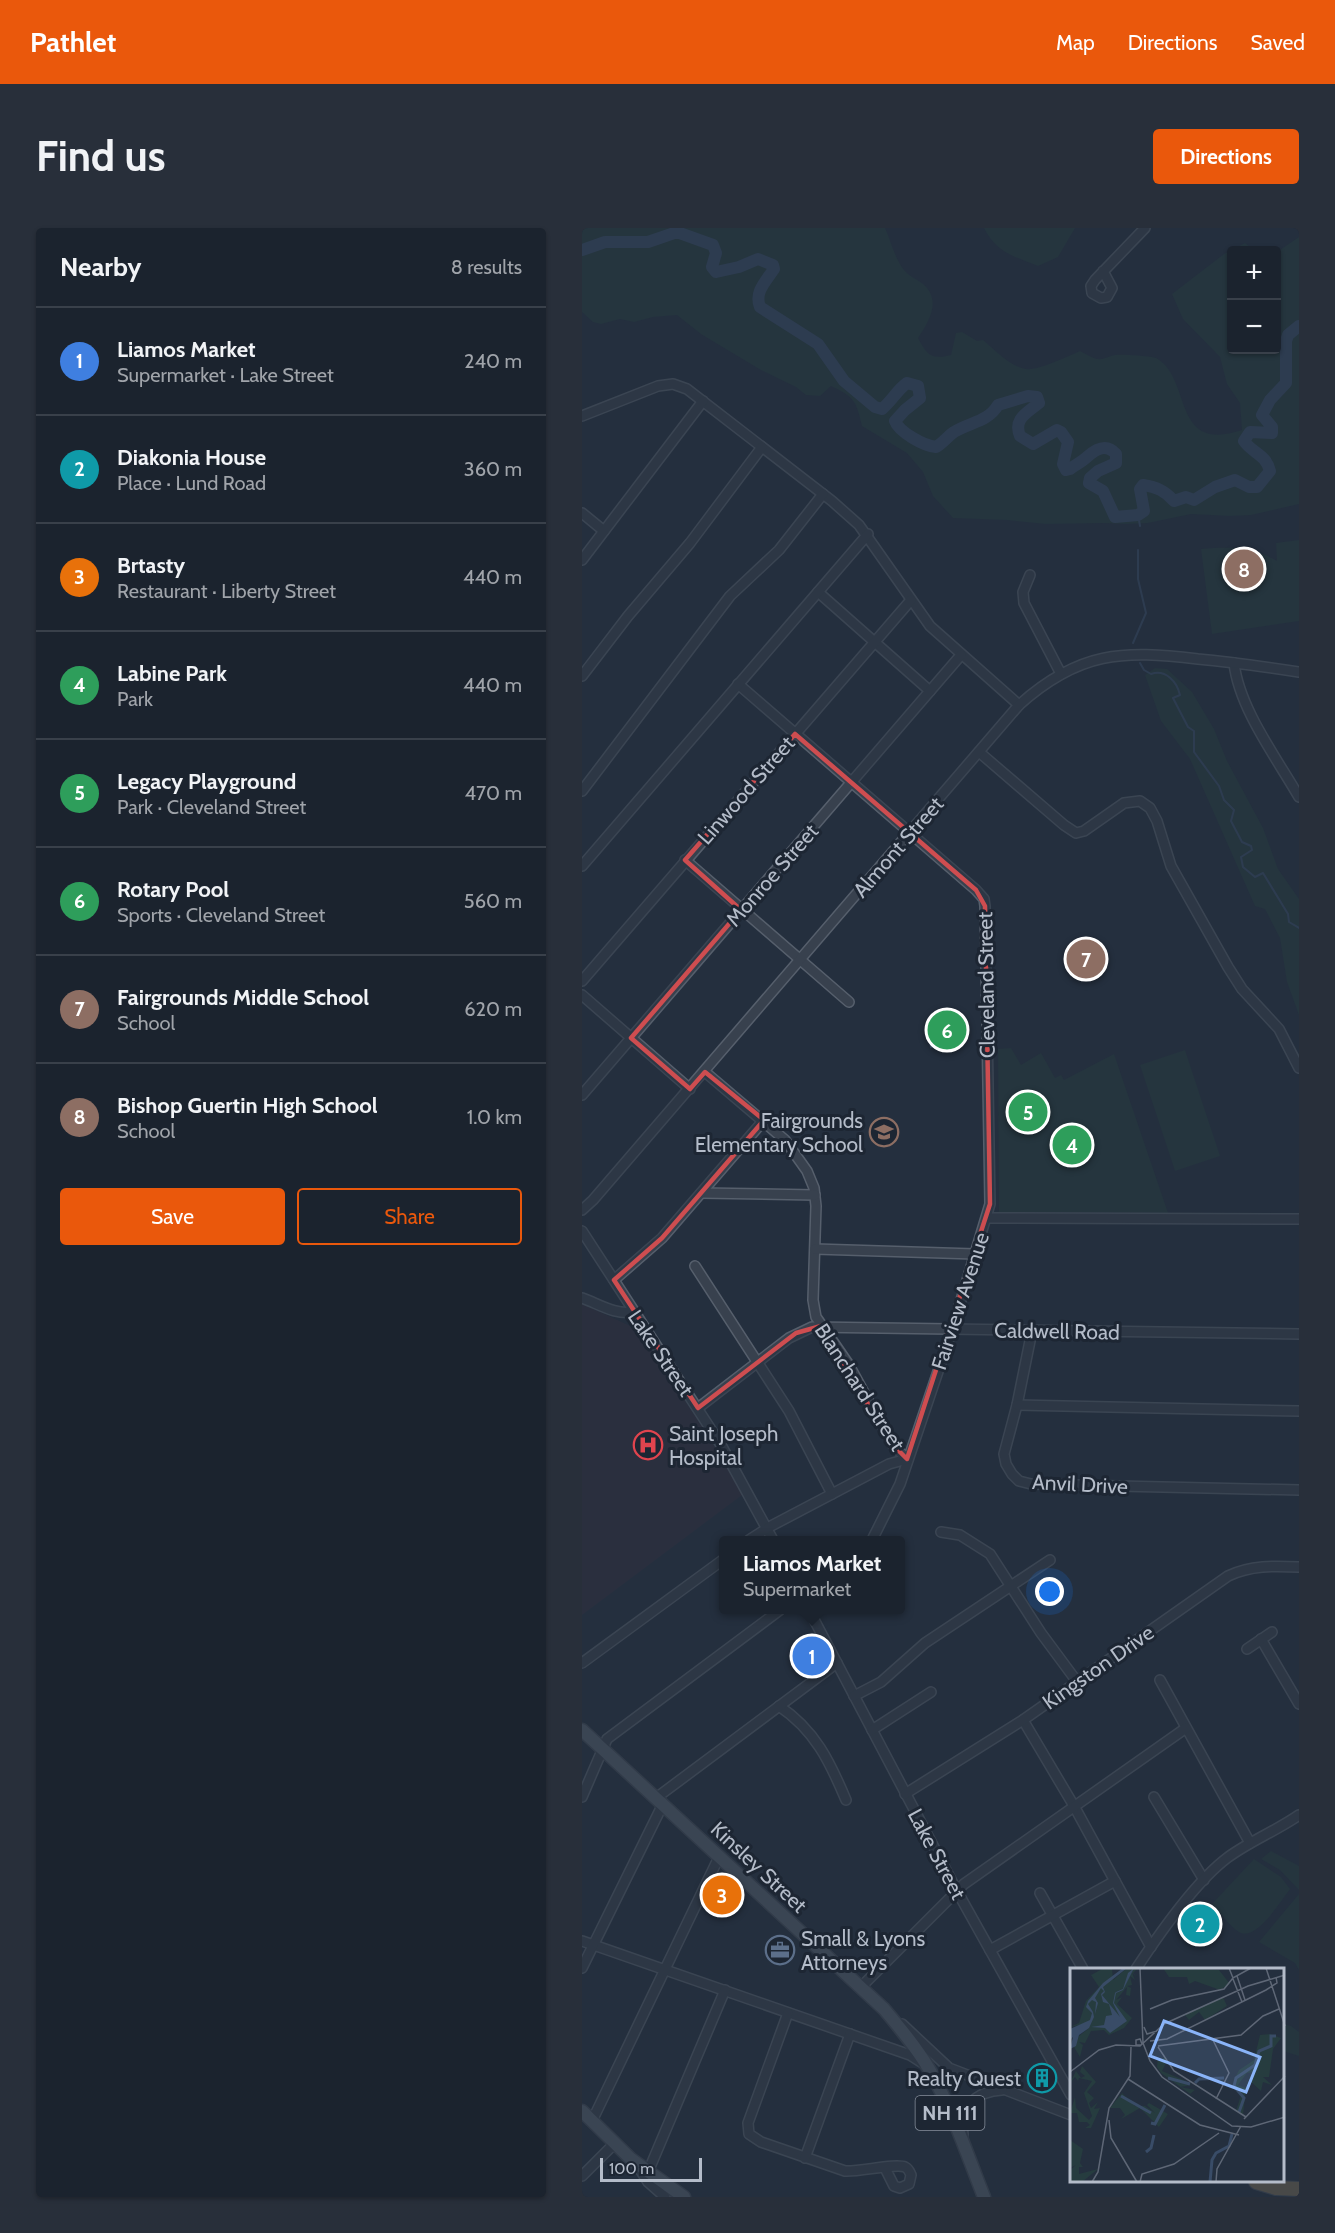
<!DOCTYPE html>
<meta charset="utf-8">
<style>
body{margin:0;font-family:Cabin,sans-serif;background:#282f3a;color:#f1f3f6}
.controls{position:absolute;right:18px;top:18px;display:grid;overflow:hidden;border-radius:6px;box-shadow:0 2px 4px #0004}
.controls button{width:54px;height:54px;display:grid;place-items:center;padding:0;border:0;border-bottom:2px solid #39404a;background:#1b232e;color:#f1f3f6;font:30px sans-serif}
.scale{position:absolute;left:18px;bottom:15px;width:102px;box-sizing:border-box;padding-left:6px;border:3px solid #b4bcc9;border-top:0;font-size:16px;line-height:21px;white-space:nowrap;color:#b4bcc9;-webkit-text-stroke:4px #1d2633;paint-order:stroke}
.you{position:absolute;left:468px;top:1364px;width:21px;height:21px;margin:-15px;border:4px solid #fff;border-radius:50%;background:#1a73e8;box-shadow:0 0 0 9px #1a73e833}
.badge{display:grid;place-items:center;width:39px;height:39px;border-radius:50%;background:#ea580c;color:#fff;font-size:20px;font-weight:700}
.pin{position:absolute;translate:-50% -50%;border:3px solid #fff;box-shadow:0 2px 6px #0006}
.popup{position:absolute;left:137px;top:1308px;width:186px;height:78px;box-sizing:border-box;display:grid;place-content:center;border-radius:6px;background:#1b232e;filter:drop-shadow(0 2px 4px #0005);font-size:20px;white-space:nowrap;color:#a0a4aa}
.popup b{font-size:22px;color:#f1f3f6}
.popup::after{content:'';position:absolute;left:50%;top:100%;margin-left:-12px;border:12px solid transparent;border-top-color:#1b232e}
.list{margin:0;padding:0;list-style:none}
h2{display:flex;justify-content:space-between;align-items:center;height:78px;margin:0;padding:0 24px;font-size:26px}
h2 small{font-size:20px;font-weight:400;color:#a0a4aa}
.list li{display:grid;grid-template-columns:39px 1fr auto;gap:18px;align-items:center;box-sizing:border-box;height:108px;padding:0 24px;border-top:2px solid #39404a}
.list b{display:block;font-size:22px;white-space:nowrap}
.list p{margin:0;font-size:20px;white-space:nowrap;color:#a0a4aa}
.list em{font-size:20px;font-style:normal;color:#a0a4aa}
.actions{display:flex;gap:12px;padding:18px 24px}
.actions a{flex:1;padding:14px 0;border:2px solid #ea580c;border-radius:6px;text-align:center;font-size:21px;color:#ea580c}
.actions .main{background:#ea580c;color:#fff}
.map{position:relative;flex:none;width:717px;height:1969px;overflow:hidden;border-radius:6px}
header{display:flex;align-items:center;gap:36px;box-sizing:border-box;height:84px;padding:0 30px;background:#ea580c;color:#fff}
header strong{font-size:28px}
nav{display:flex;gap:33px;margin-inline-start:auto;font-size:21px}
.intro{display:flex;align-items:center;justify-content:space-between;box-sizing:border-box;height:144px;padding:0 36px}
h1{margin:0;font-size:42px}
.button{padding:15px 27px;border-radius:6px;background:#ea580c;color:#fff;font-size:21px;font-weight:700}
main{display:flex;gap:36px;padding:0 36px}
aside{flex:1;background:#1b232e;border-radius:6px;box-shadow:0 2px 4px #0004}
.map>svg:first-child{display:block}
.medical{fill:#32303f}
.green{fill:#263c3f}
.water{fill:#394c67}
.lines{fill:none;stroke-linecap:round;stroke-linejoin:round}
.stream{stroke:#394c67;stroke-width:2}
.river{stroke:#394c67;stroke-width:12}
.minor-casing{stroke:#565f6c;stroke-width:12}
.major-casing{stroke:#414a57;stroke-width:15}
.highway-casing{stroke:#434c59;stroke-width:16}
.minor{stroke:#38414e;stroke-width:9}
.major{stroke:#56606e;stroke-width:12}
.highway{stroke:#746855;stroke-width:14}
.marked{fill:none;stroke:#ce4d50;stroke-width:4.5;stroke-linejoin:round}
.labels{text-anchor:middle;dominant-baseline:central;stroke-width:6;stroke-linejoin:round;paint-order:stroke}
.shield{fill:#1d2633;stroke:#878f9c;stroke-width:1.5}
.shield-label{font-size:20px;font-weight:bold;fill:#b4bcc9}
.street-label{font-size:21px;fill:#b4bcc9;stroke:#1d2633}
.poi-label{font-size:21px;fill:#b4bcc9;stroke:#1d2633;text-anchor:end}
.inset-river{fill:none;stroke:#394c67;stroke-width:3}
.inset-road{fill:none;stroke:#5e6776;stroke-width:1.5}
.view{fill:#8ab4f8;fill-opacity:0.15;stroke:#8ab4f8;stroke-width:3}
.inset-edge{fill:none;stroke:#b4bcc9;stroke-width:3}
</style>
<header>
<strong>Pathlet</strong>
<nav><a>Map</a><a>Directions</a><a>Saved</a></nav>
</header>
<div class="intro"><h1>Find us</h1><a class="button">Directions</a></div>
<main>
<aside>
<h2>Nearby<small>8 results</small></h2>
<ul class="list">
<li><span class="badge" style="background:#3f7fe0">1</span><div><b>Liamos Market</b><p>Supermarket · Lake Street</p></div><em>240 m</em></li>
<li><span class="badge" style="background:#0f9aa8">2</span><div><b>Diakonia House</b><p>Place · Lund Road</p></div><em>360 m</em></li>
<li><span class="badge" style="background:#e8710a">3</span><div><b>Brtasty</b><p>Restaurant · Liberty Street</p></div><em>440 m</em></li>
<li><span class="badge" style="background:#2e9e5b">4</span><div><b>Labine Park</b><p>Park</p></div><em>440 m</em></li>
<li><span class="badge" style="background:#2e9e5b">5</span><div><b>Legacy Playground</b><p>Park · Cleveland Street</p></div><em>470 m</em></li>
<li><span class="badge" style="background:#2e9e5b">6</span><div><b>Rotary Pool</b><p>Sports · Cleveland Street</p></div><em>560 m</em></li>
<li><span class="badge" style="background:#8d6e63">7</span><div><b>Fairgrounds Middle School</b><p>School</p></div><em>620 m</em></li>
<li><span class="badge" style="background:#8d6e63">8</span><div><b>Bishop Guertin High School</b><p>School</p></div><em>1.0 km</em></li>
</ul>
<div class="actions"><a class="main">Save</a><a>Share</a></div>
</aside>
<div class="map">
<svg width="717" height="1969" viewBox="0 0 717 1969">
<rect width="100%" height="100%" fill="#242f3e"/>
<path class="medical" d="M0 1076 57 1102 146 1239 160 1267 0 1387Z"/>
<g class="green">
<path d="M0 0H303C309 13 313 31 322 42 328 49 335 51 341 56 360 72 347 94 336 110 345 127 349 132 369 127L374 105 380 104 395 113 401 112C412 121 428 139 444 141 455 143 487 128 498 123 504 126 510 130 515 131 521 132 527 128 533 127 540 126 568 128 574 130 611 150 588 226 660 202L658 175 645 156 638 129 601 91 590 66 642 26 663 15 672 22H650V122H694L695 24 717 9V276L669 287 648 288 609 286 566 295 545 296 522 295 464 296 425 292 371 290 351 268 341 244 325 225 280 198C274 172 272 169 249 158L238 168 224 167 214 159 179 142 119 106 95 87 71 89 52 94 38 91 19 96 11 94 0 84Z"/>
<path d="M402 0H493L476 29 456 38C431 28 415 25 402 0Z"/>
<path d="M717 312V393L630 406 619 321C647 319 670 318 695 333L694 315Z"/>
<path d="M573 440 585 441 610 464 632 501 645 533 681 600 696 641 717 671V787L705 754 698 710 683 681 673 678 608 531 579 493 563 447Z"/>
<path d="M429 820 439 837 459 825 473 850 479 847 482 852 532 826 586 985 417 984 416 821Z"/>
<path d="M603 822 638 928 593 943 558 837Z"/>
<path d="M689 1623 717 1638V1662L698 1642 679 1631Z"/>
<path d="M672 1631 699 1649 708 1661C698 1674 674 1714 657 1704 647 1698 638 1684 630 1676Z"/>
<path d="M717 1666V1742L713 1735 677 1714Z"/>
<path d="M701 1796 709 1798 717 1804V1828L701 1823Z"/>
</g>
<path class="water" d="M358 794H371V819L348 820 347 810H359Z"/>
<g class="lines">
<g class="stream">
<path d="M556 287 558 298"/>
<path d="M551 415 564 385 556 351V322"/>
<path d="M558 435 562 442 569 446C584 441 595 454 598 467L591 470 606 499 612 503V524L637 558 642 572 652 582 649 593 660 614 669 618 670 622 659 629 661 639 673 649 681 645 706 686 707 694 717 700"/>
</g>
<path class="river" d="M0 22 23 14H66L95 4 131 17 134 25 130 39 134 44 157 39 176 31 191 37 192 41C184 53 172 64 178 79L236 116 262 153 293 179 300 181C310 173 315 162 325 155L336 158 338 170 323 182 313 193C317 204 342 218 354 219 361 215 366 208 372 204 388 194 406 194 416 177L446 168 455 169 457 175C445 185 431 191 438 208L451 216 475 202 479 204 486 214 481 236 484 242 488 241C493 237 500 234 505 229 514 221 524 215 534 226V235L516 243 508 250 507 255 521 263 533 289 556 287 562 283 558 261 561 257C575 259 583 263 592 273L604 269 612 272 633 259 653 252 667 259H675L688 243C684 226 670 225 662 213L668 204 690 205V199L680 187 688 172 704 155V113L706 107 717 98"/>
<g class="minor-casing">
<g id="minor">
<path d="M521 43 530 60 525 69 519 70 510 65 509 58 513 52 563 0"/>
<path d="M0 188 76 158 91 156 105 161 250 273 277 297 348 398 437 477"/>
<path d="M0 285 22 303"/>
<path d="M0 332 121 173"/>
<path d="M448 347 441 364 442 375 479 446"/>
<path d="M236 364 348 463"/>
<path d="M652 435C657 480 694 529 717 569"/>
<path d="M0 448 46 388 108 315 180 219"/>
<path d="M156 456 394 662 402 671 403 678 408 976 370 1102 318 1256 290 1312"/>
<path d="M397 524 482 597 494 605 502 603 542 575 558 573 568 580 575 593 589 638 646 739 660 761 697 801 717 840"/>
<path d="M0 563 148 368 197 322 241 266"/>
<path d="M103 632 267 774"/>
<path d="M0 638 286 306"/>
<path d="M0 753 329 372"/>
<path d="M0 767 108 861"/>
<path d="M123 844 203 912 225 943 232 960 234 978 231 1072 234 1089 267 1137 310 1216 325 1231"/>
<path d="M0 867 379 427"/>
<path d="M119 965 233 967"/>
<path d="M0 982 11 972 437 477C497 423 541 422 616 431 650 434 684 439 717 444"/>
<path d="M405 990 717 991"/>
<path d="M0 1003 139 1217 191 1312"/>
<path d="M233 1021 393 1026"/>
<path d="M113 1038 207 1183 250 1266"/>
<path d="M32 1052 80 1010 182 892"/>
<path d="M0 1070C17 1076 33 1087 51 1084"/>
<path d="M450 1103 435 1177 422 1226 424 1236 430 1246 437 1253 449 1256 717 1262"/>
<path d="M435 1177 717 1183"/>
<path d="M116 1180 207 1110 230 1099 717 1106"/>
<path d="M359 1304 378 1307 408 1326 459 1405 496 1455"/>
<path d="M167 1312 189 1298 307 1236 325 1231"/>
<path d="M227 1382 375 1663 489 1867"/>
<path d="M679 1411 717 1476"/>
<path d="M665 1421 690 1404"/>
<path d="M0 1435 142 1331"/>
<path d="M578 1452 668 1615"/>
<path d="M272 1468 299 1454 343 1415 468 1332"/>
<path d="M197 1478C233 1502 248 1534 264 1572"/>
<path d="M441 1492 492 1578 569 1719"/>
<path d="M290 1502 349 1464"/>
<path d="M323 1566 441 1492 646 1348C669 1337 692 1338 717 1339"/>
<path d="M0 1569 25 1511 198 1382"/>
<path d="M572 1569 622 1652"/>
<path d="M74 1570 255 1435"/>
<path d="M458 1665 501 1741"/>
<path d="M0 1713 328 1827 342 1836"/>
<path d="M408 1722 533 1653"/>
<path d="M0 1740 81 1576"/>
<path d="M554 1741C577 1706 612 1655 645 1630 668 1613 694 1603 717 1587"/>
<path d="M279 1759 382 1656 604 1500"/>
<path d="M206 1785 166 1895 167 1906 179 1914 263 1943C277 1944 314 1935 323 1939 327 1941 327 1943 329 1947L327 1956 318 1960 312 1958 303 1940"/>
<path d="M320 1796 367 1840 489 1887"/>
<path d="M10 1893 137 1629"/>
<path d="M381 1907C377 1880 394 1863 420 1862"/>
<path d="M223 1930 268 1806"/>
<path d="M57 1940 66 1954 83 1969"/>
<path d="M66 1944 143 1762"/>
<path d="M0 1948 33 1915"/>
</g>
</g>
<g class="major-casing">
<g id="major">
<path d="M0 1502 302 1781C318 1800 334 1819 347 1841 370 1881 385 1926 402 1969"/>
<path d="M0 1883 49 1931 102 1969"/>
</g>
</g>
<g class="highway-casing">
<path id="highway" d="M674 1954 694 1960 717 1961"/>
</g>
<use href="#minor" class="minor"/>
<use href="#major" class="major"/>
<use href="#highway" class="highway"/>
</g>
<path d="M0 0H717V1969H0ZM213 506 394 662 403 678 408 976 325 1231 310 1216 239 1098 214 1105 116 1180 32 1052 80 1010 182 892 123 844 108 861 49 810 159 682 103 632Z" fill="#242f3e" fill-opacity=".55" fill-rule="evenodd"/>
<path class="marked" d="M213 506 394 662 403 678 408 976 325 1231 310 1216 239 1098 214 1105 116 1180 32 1052 80 1010 182 892 123 844 108 861 49 810 159 682 103 632Z"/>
<defs>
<g id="school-ring" transform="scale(1.5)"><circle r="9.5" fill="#1d2633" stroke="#8d6e63" stroke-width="1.5"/><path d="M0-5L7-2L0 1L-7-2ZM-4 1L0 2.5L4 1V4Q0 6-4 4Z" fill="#8d6e63"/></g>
<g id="hospital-ring" transform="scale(1.5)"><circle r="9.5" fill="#1d2633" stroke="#e0444e" stroke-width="1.5"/><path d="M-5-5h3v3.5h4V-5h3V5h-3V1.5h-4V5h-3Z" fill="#e0444e"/></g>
<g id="office-ring" transform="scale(1.5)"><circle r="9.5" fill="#1d2633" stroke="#5c6f8a" stroke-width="1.5"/><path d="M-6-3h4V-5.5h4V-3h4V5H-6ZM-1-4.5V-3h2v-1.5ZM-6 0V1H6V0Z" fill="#5c6f8a"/></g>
<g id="building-ring" transform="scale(1.5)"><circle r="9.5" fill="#1d2633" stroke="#0f9aa8" stroke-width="1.5"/><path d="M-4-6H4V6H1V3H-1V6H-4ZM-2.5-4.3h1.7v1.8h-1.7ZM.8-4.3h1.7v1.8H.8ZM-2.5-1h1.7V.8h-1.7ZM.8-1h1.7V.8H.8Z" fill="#0f9aa8"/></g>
</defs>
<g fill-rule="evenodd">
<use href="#school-ring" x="302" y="904"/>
<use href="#hospital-ring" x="66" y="1217"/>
<use href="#office-ring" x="198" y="1722"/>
<use href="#building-ring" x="460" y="1850"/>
</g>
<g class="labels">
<rect class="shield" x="333.5" y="1868" width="69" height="34" rx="4.5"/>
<g class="shield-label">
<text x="368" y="1885">NH 111</text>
</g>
<g class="street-label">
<text transform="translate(164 562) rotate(-49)">Linwood Street</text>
<text transform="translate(316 619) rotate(-49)">Almont Street</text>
<text transform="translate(190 647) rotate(-49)">Monroe Street</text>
<text transform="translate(404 757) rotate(-91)">Cleveland Street</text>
<text transform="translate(378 1073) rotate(-72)">Fairview Avenue</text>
<text transform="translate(475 1103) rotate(1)">Caldwell Road</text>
<text transform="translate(79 1125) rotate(56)">Lake Street</text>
<text transform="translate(278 1159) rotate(57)">Blanchard Street</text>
<text transform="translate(498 1256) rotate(3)">Anvil Drive</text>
<text transform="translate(516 1439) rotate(-35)">Kingston Drive</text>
<text transform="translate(355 1626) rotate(62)">Lake Street</text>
<text transform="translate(177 1639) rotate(43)">Kinsley Street</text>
</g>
<g class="poi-label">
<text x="281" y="892">Fairgrounds<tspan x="281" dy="24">Elementary School</tspan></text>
<text x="87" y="1205" text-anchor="start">Saint Joseph<tspan x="87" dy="24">Hospital</tspan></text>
<text x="219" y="1710" text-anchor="start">Small &amp; Lyons<tspan x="219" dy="24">Attorneys</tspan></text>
<text x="439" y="1850">Realty Quest</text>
</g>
</g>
<g transform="translate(488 1740)">
<rect width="214" height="214" fill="#242f3e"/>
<path d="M34 0H42L43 12 57 0H68L63 5 68 9 62 5 65 12 60 8 62 17 57 18 61 20 60 28 56 27 57 19 46 32 52 29 47 36 62 50 54 60 39 67 34 62 21 63 15 75 9 74 13 77 10 89 4 79 9 68 19 60 15 56 0 59 9 55 16 33 29 19 21 7ZM93 0 149 2 160 16 150 22 125 13 119 16 117 9H99ZM153 29 157 38 135 52 129 44 119 52 115 47ZM200 66 211 70 203 81 199 109H193L202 117 193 114 191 123 179 112 186 104 177 105 168 117 176 120 173 147 166 143 171 127 163 120 165 110 169 102 184 92 190 67ZM88 88 89 92 96 89 97 93 92 103 116 113 121 117 110 119 125 122 120 126 130 133 91 105 87 99ZM12 98 26 114 17 124 24 130 19 135 21 140 28 134 24 141 30 140 21 160H15L20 157 17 154H9L7 145H0L5 129 6 140 19 152 22 148 14 125 22 113 9 110 8 113 5 109 0 115 6 103 11 110 15 108 10 104ZM52 125 65 138H75L85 145 77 137 79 135 98 146 89 159 70 140 51 151 55 147 50 140H40ZM0 172 13 181 10 195 13 199H9V206L28 201 12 214H0V202L6 197 0 200Z" fill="#263c3f"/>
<path d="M53 0H57L33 19 35 24 32 27 50 49 43 35 45 25 46 24 53 21 58 5 64 0 53 22 46 25 44 35 57 53 40 65 35 60 21 59 34 57 36 48 42 47 39 36 33 34 31 26 34 23 31 20 25 30 28 35 25 46 26 34 22 32 18 36 23 44 24 49 19 60 9 67 6 78 0 81 3 69 0 72V61L20 52 22 45 16 39 18 33 33 15Z" fill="#394c67"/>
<path class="inset-river" d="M98 110 120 116M125 115 129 111 154 110M51 128 81 145M169 144 174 130 164 118 166 110 185 97 189 83 201 78V68H206M81 155 85 156 95 137M76 184 81 180 84 167M140 214 142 192 146 185 159 178 162 166"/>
<path class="inset-road" d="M70 0 73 75 80 93 92 109 162 158 181 159 215 149M159 0 163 10 181 0M196 0 215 58M167 8 175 32M163 11 172 34M80 41 102 32 154 21 163 10M74 59 77 66 87 63M142 70 159 105 146 131M80 73 97 71 196 22 207 15 206 9M71 77H66V72L70 71 72 76M88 78 171 67 193 48 209 41M88 79 104 103 176 149M0 104 29 82 46 77 70 78 94 56 178 18 215 7M58 111 130 157 169 167M174 151 215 108M39 152 41 170 67 214M22 214 28 204 39 140 60 108 61 79M70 214 72 206 104 196 149 165M146 214 147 201 171 158"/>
<path class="view" d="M94 53 190 89 176 124 80 88Z"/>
<rect width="214" height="214" class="inset-edge"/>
</g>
</svg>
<div class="controls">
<button>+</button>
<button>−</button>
</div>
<div class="scale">100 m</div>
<div class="you"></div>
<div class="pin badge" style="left:230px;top:1428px;background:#3f7fe0">1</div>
<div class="popup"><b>Liamos Market</b>Supermarket</div>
<div class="pin badge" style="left:618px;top:1696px;background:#0f9aa8">2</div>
<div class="pin badge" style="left:140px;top:1667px;background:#e8710a">3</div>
<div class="pin badge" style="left:490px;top:917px;background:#2e9e5b">4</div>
<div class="pin badge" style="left:446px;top:884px;background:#2e9e5b">5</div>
<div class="pin badge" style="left:365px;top:802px;background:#2e9e5b">6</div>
<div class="pin badge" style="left:504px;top:731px;background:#8d6e63">7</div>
<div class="pin badge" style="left:662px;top:341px;background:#8d6e63">8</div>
</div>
</main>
